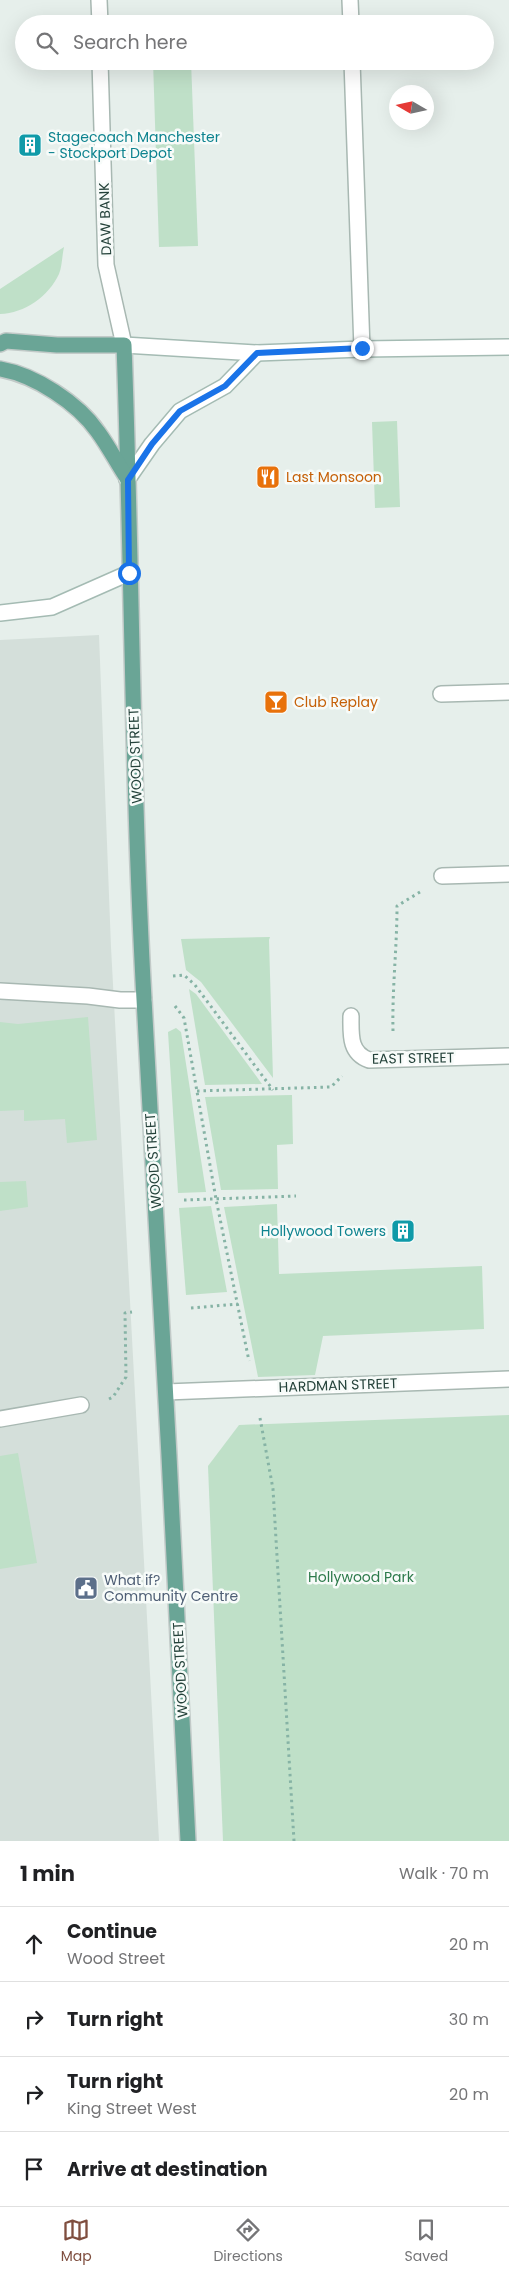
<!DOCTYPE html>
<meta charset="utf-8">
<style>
body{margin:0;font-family:Poppins,sans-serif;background:#f2f2f2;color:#202124}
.compass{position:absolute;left:389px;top:85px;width:45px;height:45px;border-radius:50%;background:#fff;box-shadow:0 5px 20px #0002;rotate:279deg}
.stop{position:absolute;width:15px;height:15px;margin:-11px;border:4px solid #1a73e8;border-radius:50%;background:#fff}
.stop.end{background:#1a73e8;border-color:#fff;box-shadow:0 1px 5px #0008}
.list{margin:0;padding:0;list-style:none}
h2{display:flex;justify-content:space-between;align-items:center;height:65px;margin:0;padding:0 20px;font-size:21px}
h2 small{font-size:16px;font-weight:400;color:#757577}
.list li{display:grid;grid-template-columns:32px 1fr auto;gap:15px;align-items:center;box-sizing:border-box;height:75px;padding:0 20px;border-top:1px solid #e0e0e0}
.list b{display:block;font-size:19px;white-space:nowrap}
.list p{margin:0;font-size:16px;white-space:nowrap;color:#757577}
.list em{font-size:16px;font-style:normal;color:#757577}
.icon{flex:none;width:28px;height:28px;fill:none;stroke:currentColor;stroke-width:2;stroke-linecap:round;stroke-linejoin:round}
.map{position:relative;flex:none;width:509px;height:1841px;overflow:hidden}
.search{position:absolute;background:#fff;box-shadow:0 5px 20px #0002;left:15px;right:15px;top:15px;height:55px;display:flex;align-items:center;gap:12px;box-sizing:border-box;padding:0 18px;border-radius:28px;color:#757577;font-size:19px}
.sheet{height:365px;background:#fff}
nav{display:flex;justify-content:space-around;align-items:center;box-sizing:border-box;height:70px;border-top:1px solid #e0e0e0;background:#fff;font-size:14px;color:#757577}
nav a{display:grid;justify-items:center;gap:2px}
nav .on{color:#7f4e3f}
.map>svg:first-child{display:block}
.built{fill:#d4dfda}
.green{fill:#bfe0c8}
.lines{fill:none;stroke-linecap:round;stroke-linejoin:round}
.lane-casing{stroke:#a8b8b2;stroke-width:18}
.street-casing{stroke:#a8b8b2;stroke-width:18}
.secondary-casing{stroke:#a4bbb3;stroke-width:18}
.primary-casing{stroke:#c2cac8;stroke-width:18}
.path{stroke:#86b3a5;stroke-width:3;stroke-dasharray:2.5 4;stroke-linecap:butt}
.lane{stroke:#fff;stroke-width:15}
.street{stroke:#fff;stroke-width:15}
.secondary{stroke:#fff;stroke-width:15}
.primary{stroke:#6aa596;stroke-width:15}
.route{stroke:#1a73e8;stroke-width:6}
.labels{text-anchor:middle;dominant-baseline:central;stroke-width:5;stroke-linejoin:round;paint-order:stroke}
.culture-label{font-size:14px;fill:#0d838f;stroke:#f7fbf9;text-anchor:start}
.street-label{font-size:14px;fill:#24423a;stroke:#f7fbf9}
.food-label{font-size:14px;fill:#c56008;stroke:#f7fbf9;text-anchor:start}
.park-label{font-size:14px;fill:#2d7a4b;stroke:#f7fbf9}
.service-label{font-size:14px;fill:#4e5e75;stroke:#f7fbf9;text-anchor:start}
</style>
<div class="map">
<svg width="509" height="1841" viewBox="0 0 509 1841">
<rect width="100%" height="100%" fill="#e6efeb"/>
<path class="built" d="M99 635 111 947 159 1841H0V640Z"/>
<g class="green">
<path d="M153 61H191L198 246 159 247Z"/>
<path d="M64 247C62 256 62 267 59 274 48 297 25 313 0 314V289Z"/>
<path d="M397 421 400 507 375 508 372 422Z"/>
<path d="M270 937 269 940 273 1078 201 982 186 970 181 939Z"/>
<path d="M189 989 196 994 262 1084 205 1085Z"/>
<path d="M88 1017 97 1140 67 1143 65 1119 24 1121V1110L0 1111V1022L18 1024Z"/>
<path d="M176 1028 181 1032 206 1192 178 1193 168 1032Z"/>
<path d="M292 1095 293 1144 277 1145 278 1189 221 1190 205 1097Z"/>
<path d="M26 1181 28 1207 0 1211V1182Z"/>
<path d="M277 1204 279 1274 482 1266 484 1329 323 1336 315 1375 258 1377 224 1207Z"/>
<path d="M211 1206 227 1292 186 1295 179 1208Z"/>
<path d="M509 1415V1841H223L208 1466 239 1425Z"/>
<path d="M18 1453 37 1563 0 1569V1456Z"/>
</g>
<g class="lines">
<g class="lane-casing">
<g id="lane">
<path d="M350 0 351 24"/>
<path d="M352 61 362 349"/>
<path d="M441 694 509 692"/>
<path d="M0 991 88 996 120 1000H144"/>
</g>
</g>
<g class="street-casing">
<g id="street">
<path d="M99 0 100 24"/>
<path d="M100 61 106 265 124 345"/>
<path d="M442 876 509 874"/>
<path d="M351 1016C351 1034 349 1053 369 1060L509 1056"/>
<path d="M166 1392 509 1379"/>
<path d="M0 1419 81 1405"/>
</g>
</g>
<g class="secondary-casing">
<g id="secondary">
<path d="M124 345 257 353 362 349 509 347"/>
<path d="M127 480 152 444 180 411 225 386 257 353"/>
<path d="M0 613 52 607 129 573"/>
</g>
</g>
<g class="primary-casing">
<g id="primary">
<path d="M0 344 6 341 57 345H124C132 563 132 782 144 999 160 1280 175 1560 188 1841"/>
<path d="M0 369C35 375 78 403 98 432 109 447 117 463 127 478"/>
</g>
</g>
<g class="path">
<path d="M173 976 184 975 195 985 273 1090"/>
<path d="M175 1006 184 1018 216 1199 249 1361"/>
<path d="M393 1031C392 989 397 948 397 906L420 892"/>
<path d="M197 1091 331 1087 342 1076"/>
<path d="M184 1200 296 1196"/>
<path d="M191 1308 238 1304"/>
<path d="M109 1399 113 1397 126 1377 125 1313 132 1312"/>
<path d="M260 1418 273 1489 294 1841"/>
</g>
<use href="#lane" class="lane"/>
<use href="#street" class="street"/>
<use href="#secondary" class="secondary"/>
<use href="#primary" class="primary"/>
</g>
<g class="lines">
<path class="route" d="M129 573 128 480 152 444 180 411 225 386 257 353 362 348"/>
</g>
<defs>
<g id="building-square" transform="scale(1.25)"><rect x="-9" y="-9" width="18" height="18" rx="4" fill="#0f9aa8" stroke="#f7fbf9"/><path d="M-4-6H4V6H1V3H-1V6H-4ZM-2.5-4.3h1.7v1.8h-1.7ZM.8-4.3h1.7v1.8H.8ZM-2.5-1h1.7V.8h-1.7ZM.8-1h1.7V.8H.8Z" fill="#fff"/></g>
<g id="restaurant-square" transform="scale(1.25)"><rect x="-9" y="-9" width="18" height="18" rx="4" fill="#e8710a" stroke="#f7fbf9"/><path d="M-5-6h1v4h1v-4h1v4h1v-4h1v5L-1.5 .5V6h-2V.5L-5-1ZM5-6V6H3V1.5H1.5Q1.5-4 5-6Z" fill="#fff"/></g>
<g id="bar-square" transform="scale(1.25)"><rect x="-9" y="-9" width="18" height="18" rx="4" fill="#e8710a" stroke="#f7fbf9"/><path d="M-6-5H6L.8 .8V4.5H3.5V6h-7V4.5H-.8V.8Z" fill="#fff"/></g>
<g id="civic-square" transform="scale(1.25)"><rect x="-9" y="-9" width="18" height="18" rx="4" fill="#5c6f8a" stroke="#f7fbf9"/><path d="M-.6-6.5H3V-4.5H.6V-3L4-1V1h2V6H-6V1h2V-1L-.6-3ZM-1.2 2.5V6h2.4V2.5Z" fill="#fff"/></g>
</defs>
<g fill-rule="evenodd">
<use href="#building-square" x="30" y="145"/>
<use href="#restaurant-square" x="268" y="477"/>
<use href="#bar-square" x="276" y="702"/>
<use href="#building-square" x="403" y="1231"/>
<use href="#civic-square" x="86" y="1588"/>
</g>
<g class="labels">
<g class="culture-label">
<text x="48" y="137">Stagecoach Manchester<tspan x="48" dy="16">- Stockport Depot</tspan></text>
<text x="386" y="1231" text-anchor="end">Hollywood Towers</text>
</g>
<g class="street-label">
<text transform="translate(105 219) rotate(-92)">DAW BANK</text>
<text transform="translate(135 756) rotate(-92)">WOOD STREET</text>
<text transform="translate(413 1058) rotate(-1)">EAST STREET</text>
<text transform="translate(153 1161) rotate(-94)">WOOD STREET</text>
<text transform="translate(338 1385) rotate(-2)">HARDMAN STREET</text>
<text transform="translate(180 1670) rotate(-93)">WOOD STREET</text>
</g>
<g class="food-label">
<text x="286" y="477">Last Monsoon</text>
<text x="294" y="702">Club Replay</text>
</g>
<g class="park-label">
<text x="361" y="1577">Hollywood Park</text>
</g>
<g class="service-label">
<text x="104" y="1580">What if?<tspan x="104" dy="16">Community Centre</tspan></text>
</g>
</g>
</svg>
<svg class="compass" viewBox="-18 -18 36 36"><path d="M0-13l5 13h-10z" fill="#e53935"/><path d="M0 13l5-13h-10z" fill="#757577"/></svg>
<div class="stop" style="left:129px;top:573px"></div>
<div class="stop end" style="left:362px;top:348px"></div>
<div class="search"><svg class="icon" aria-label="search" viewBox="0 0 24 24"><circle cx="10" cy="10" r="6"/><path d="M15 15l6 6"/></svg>Search here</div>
</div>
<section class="sheet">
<h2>1 min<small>Walk · 70 m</small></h2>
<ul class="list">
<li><svg class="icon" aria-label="ahead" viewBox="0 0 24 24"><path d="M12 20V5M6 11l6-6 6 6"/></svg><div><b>Continue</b><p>Wood Street</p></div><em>20 m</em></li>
<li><svg class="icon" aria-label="right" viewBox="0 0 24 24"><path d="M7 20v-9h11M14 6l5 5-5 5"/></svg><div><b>Turn right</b></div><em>30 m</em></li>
<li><svg class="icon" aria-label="right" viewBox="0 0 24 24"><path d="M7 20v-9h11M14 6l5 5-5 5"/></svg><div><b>Turn right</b><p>King Street West</p></div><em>20 m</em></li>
<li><svg class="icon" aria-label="arrive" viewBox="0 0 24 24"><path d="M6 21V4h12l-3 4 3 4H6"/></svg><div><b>Arrive at destination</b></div></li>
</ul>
</section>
<nav>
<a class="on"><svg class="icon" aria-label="map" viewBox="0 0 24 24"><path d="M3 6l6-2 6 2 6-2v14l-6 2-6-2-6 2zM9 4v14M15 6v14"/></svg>Map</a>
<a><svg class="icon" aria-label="directions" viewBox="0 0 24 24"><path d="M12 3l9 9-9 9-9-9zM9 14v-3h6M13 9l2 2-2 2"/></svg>Directions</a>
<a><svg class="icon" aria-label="saved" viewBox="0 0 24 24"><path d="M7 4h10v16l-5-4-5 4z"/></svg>Saved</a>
</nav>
